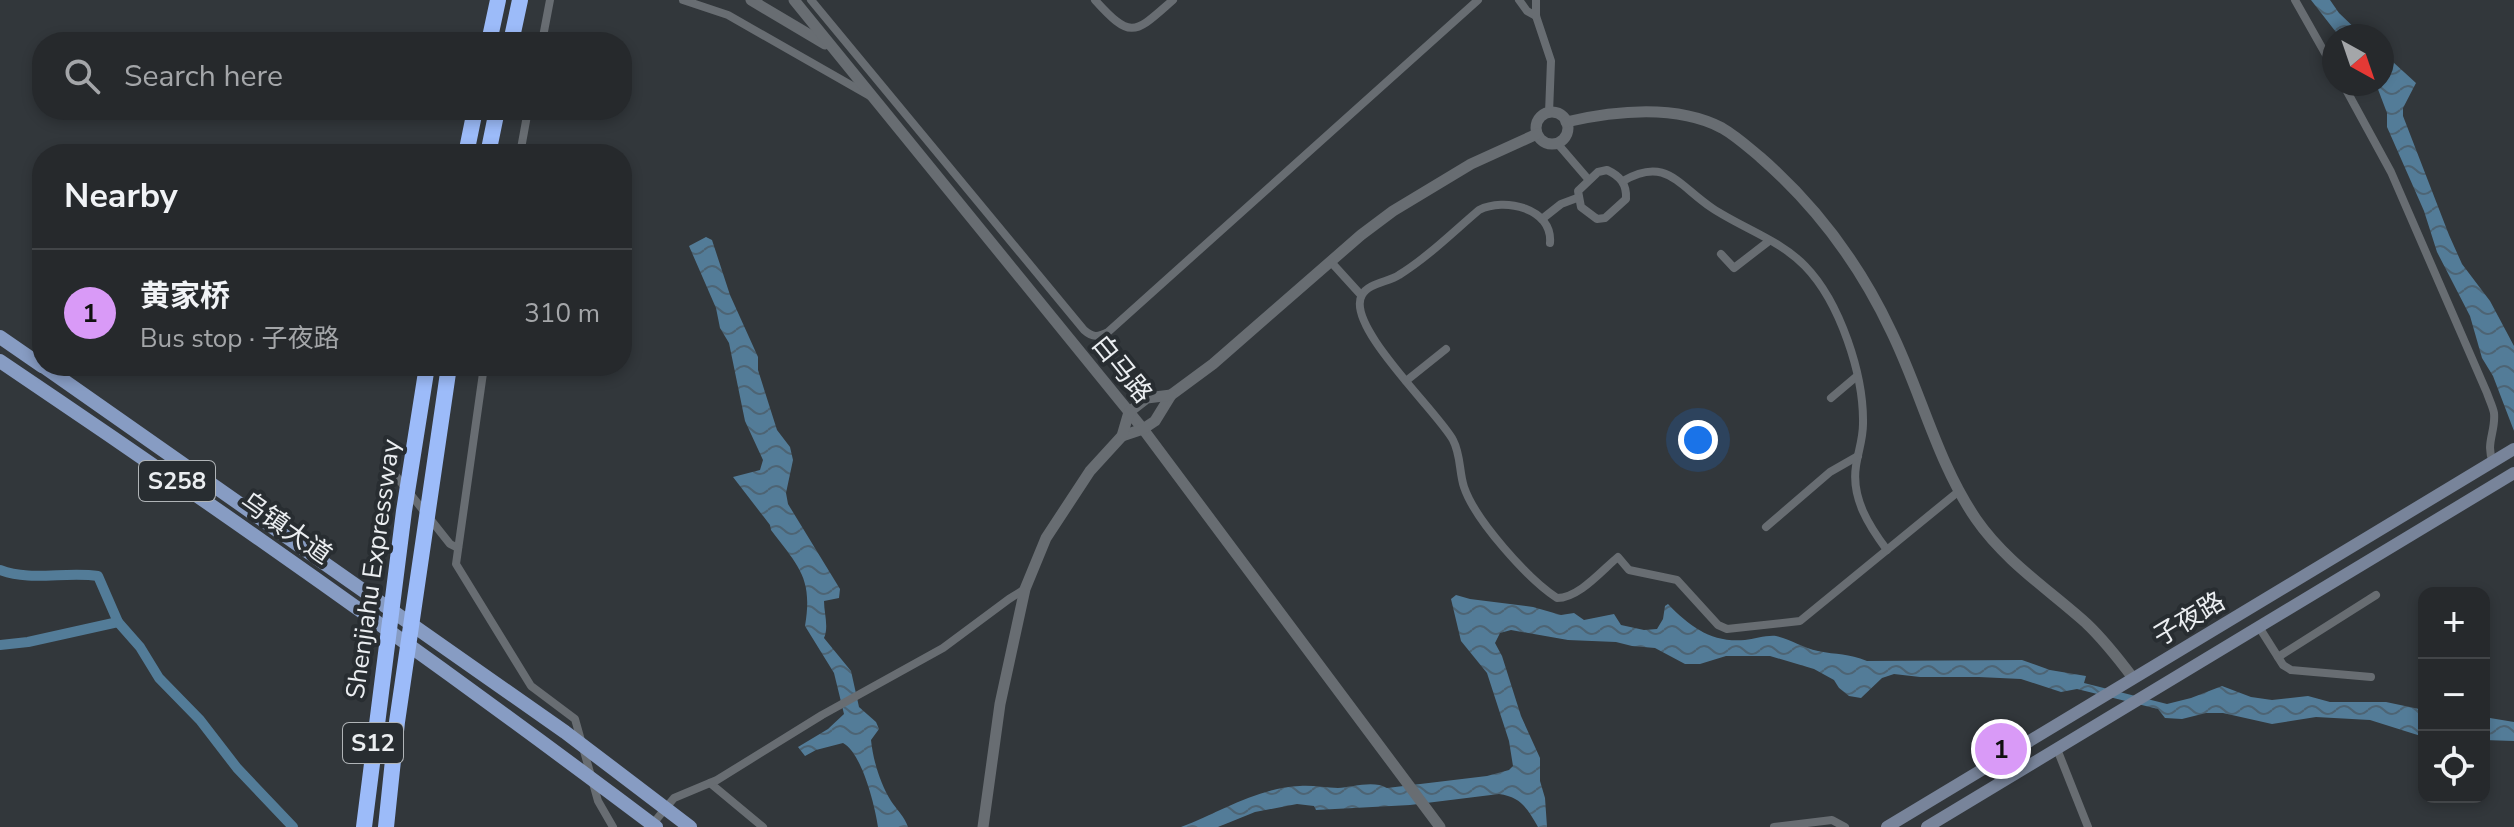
<!DOCTYPE html>
<meta charset="utf-8">
<style>
body{margin:0;font-family:"Nunito Sans","Noto Sans SC",sans-serif;background:#323538;color:#f1f3f6}
.controls{position:absolute;right:24px;bottom:24px;display:grid;overflow:hidden;border-radius:16px;box-shadow:0 4px 12px #0003}
.controls button{width:72px;height:72px;display:grid;place-items:center;padding:0;border:0;border-bottom:2px solid #424548;background:#26292c;color:#f1f3f6;font:40px sans-serif}
.compass{position:absolute;left:2322px;top:24px;width:72px;height:72px;border-radius:50%;background:#26292c;box-shadow:0 4px 12px #0003;rotate:140deg}
.you{position:absolute;left:1698px;top:440px;width:28px;height:28px;margin:-20px;border:6px solid #fff;border-radius:50%;background:#1a73e8;box-shadow:0 0 0 12px #1a73e833}
.badge{display:grid;place-items:center;width:52px;height:52px;border-radius:50%;background:#d99af7;color:#111;font-size:26px;font-weight:700}
.pin{position:absolute;translate:-50% -50%;border:4px solid #fff;box-shadow:0 2px 8px #0006}
.list{margin:0;padding:0;list-style:none}
h2{display:flex;justify-content:space-between;align-items:center;height:104px;margin:0;padding:0 32px;font-size:34px}
h2 small{font-size:26px;font-weight:400;color:#a4a6a9}
.list li{display:grid;grid-template-columns:52px 1fr auto;gap:24px;align-items:center;box-sizing:border-box;height:128px;padding:0 32px;border-top:2px solid #424548}
.list b{display:block;font-size:30px;white-space:nowrap}
.list p{margin:0;font-size:26px;white-space:nowrap;color:#a4a6a9}
.list em{font-size:26px;font-style:normal;color:#a4a6a9}
.icon{flex:none;width:44px;height:44px;fill:none;stroke:currentColor;stroke-width:2;stroke-linecap:round;stroke-linejoin:round}
.map{position:relative;flex:none;width:2514px;height:827px;overflow:hidden}
.search{position:absolute;background:#26292c;box-shadow:0 4px 12px #0003;left:32px;top:32px;width:600px;height:88px;display:flex;align-items:center;gap:20px;box-sizing:border-box;padding:0 28px;border-radius:32px;color:#a4a6a9;font-size:30px}
.panel{position:absolute;background:#26292c;box-shadow:0 4px 12px #0003;left:32px;top:144px;width:600px;height:232px;border-radius:32px}
.map>svg:first-child{display:block}
.water{fill:url(#water-waves)}
.lines{fill:none;stroke-linecap:round;stroke-linejoin:round}
.canal{stroke:#537c98;stroke-width:10}
.minor{stroke:#686d72;stroke-width:8}
.tertiary{stroke:#686d72;stroke-width:11}
.secondary{stroke:#78849a;stroke-width:12}
.primary{stroke:#879cc3;stroke-width:14}
.motorway{stroke:#9cbbf9;stroke-width:16}
.labels{text-anchor:middle;dominant-baseline:central;stroke-width:8;stroke-linejoin:round;paint-order:stroke}
.shield{fill:#282d31;stroke:#b0b4b7;stroke-width:2}
.shield-label{font-size:24px;font-weight:bold;fill:#ebeef1}
.street-label{font-size:26px;fill:#ebeef1;stroke:#282d31}
</style>
<div class="map">
<svg width="2514" height="827" viewBox="0 0 2514 827">
<defs>
<pattern id="water-waves" width="16" height="10" patternUnits="userSpaceOnUse" patternTransform="scale(2)"><rect width="16" height="10" fill="#537c98"/><path d="M0 5q4-4 8 0t8 0" fill="none" stroke="#4d6474"/></pattern>
</defs>
<rect width="100%" height="100%" fill="#32373b"/>
<g class="water">
<path d="M2311 0H2330L2339 13 2363 36H2339Z"/>
<path d="M2382 52 2416 83 2403 108V116L2449 235 2462 264 2490 301 2514 346V431L2493 376 2482 358 2470 316 2437 252 2424 211 2387 127V113L2376 84H2382Z"/>
<path d="M706 237 712 240 730 295 758 357V370L777 430 790 447 793 460 786 493 788 504 840 589 839 598 824 601C824 613 829 627 824 638L851 671 859 707 876 722 879 729 871 740C873 760 880 783 891 801 897 810 904 816 908 827H878C875 806 862 753 843 743L816 750 805 756 798 747 828 729 844 714 834 673 805 626C813 578 799 567 771 530L770 525 733 477 760 470 763 460 745 421 729 343 720 328 716 308 689 246Z"/>
<path d="M1456 595 1470 599 1533 607 1561 615 1574 613 1584 620 1614 614 1621 625 1644 630 1657 629 1663 619 1665 606 1668 604C1690 627 1712 643 1745 640 1754 639 1767 635 1776 636 1790 639 1803 648 1818 651 1837 655 1848 653 1867 661L2022 660 2050 670 2086 676 2084 683 2167 704 2191 698 2222 686 2251 697 2272 700 2308 696 2330 702H2386L2424 710V737L2370 720 2316 717 2272 724 2223 713H2206L2182 719 2165 718 2158 709 2077 689 2061 692 2021 679 1979 677H1920L1894 674 1882 678 1861 698 1849 696 1839 688 1834 680 1814 669 1770 656H1726L1700 664H1685L1655 648 1632 646 1616 642 1568 640 1511 630 1500 633 1495 643 1502 656 1521 716 1540 758V781L1545 798 1547 827H1538C1527 808 1521 797 1499 794L1410 805 1316 810 1314 806 1297 804 1255 812 1218 827H1181C1221 812 1256 788 1300 786 1312 785 1325 788 1338 788 1352 787 1374 780 1387 788L1487 776 1509 770 1513 766 1509 741 1487 673 1461 641 1451 599Z"/>
<path d="M2484 717 2514 722V741L2484 740Z"/>
</g>
<g class="lines">
<g class="canal">
<path d="M0 570C30 582 66 571 98 576L118 622 140 647 159 678 200 720 237 768 293 827"/>
<path d="M0 645 28 642 118 622"/>
</g>
<g class="minor">
<path d="M683 0 728 15 870 96"/>
<path d="M811 0 1084 330C1093 338 1098 337 1108 332L1478 0"/>
<path d="M1095 0C1132 41 1135 33 1173 0"/>
<path d="M1519 0 1527 11 1536 16"/>
<path d="M1536 0V16L1551 61 1549 113"/>
<path d="M2295 0 2334 69"/>
<path d="M542 42 550 0"/>
<path d="M2343 84 2391 172 2487 393C2489 399 2493 407 2494 413 2496 431 2485 444 2493 462"/>
<path d="M1557 143 1588 179"/>
<path d="M520 154 528 110"/>
<path d="M1607 170C1620 176 1627 184 1626 199L1605 218 1597 219 1581 207 1578 191 1598 172Z"/>
<path d="M1623 181C1666 156 1678 185 1712 208 1742 228 1780 240 1805 266 1840 302 1864 375 1863 424 1863 439 1858 452 1856 466 1851 498 1869 526 1887 550"/>
<path d="M1542 219 1561 204 1577 198"/>
<path d="M1550 243C1553 208 1504 197 1479 210 1453 232 1428 257 1399 275 1389 282 1368 283 1362 295 1344 325 1439 413 1453 440 1461 455 1459 472 1464 487 1475 520 1528 579 1557 598 1579 598 1602 570 1618 557L1629 570 1677 580 1718 625 1727 629 1800 621 1959 491"/>
<path d="M1721 254 1734 268 1769 241"/>
<path d="M1331 262 1361 295"/>
<path d="M484 366 456 564 531 686 575 719 598 801 613 827"/>
<path d="M1406 381 1446 349"/>
<path d="M1831 398 1857 376"/>
<path d="M384 466 392 471 450 544 458 548"/>
<path d="M1766 527 1830 472 1858 456"/>
<path d="M2259 627 2283 665 2291 670 2371 677"/>
<path d="M2278 657 2376 595"/>
<path d="M2057 749 2088 827"/>
<path d="M710 783 763 827"/>
<path d="M651 826 674 798 717 780 822 715 943 648 1009 599 1025 589"/>
<path d="M1774 827 1832 820 1845 827"/>
</g>
<g class="tertiary">
<path d="M751 0 825 44"/>
<path d="M794 0 1143 429 1440 827"/>
<circle cx="1552" cy="128" r="16"/>
<path d="M1566 122C1614 111 1676 104 1722 128 1736 136 1748 147 1760 157 1815 205 1860 265 1891 331 1921 392 1937 462 1976 519 2005 561 2048 589 2086 623 2104 640 2118 658 2133 678"/>
<path d="M1122 436 1143 429 1155 421 1171 395 1213 364 1361 235 1393 211 1471 164 1537 134"/>
<path d="M983 827 1000 704 1025 589 1046 538 1090 471 1122 436 1129 412 1147 398 1171 395"/>
</g>
<g class="secondary">
<path d="M1887 827 2514 449"/>
<path d="M1927 827 2514 473"/>
</g>
<g class="primary">
<path d="M0 337 42 366"/>
<path d="M0 361C223 511 442 666 656 827"/>
<path d="M43 366 565 732 690 827"/>
</g>
<g class="motorway">
<path d="M489 42 498 0"/>
<path d="M511 42 520 0"/>
<path d="M466 154 475 110"/>
<path d="M488 154 497 110"/>
<path d="M364 827 404 511 427 366"/>
<path d="M386 827 397 722 449 366"/>
</g>
</g>
<g class="labels">
<g class="shield">
<rect x="139" y="461" width="76" height="40" rx="6"/>
<rect x="343" y="723" width="60" height="40" rx="6"/>
</g>
<g class="shield-label">
<text x="177" y="481">S258</text>
<text x="373" y="743">S12</text>
</g>
<g class="street-label">
<text transform="translate(1122 369) rotate(51)">白马路</text>
<text transform="translate(286 528) rotate(35)">乌镇大道</text>
<text transform="translate(373 569) rotate(-82)">Shenjiahu Expressway</text>
<text transform="translate(2189 619) rotate(-31)">子夜路</text>
</g>
</g>
</svg>
<div class="controls">
<button>+</button>
<button>−</button>
<button><svg class="icon" aria-label="locate" viewBox="0 0 24 24"><circle cx="12" cy="12" r="6"/><path d="M12 2v4M12 18v4M2 12h4M18 12h4"/></svg></button>
</div>
<svg class="compass" viewBox="-18 -18 36 36"><path d="M0-13l5 13h-10z" fill="#e53935"/><path d="M0 13l5-13h-10z" fill="#a4a6a9"/></svg>
<div class="you"></div>
<div class="pin badge" style="left:2001px;top:749px">1</div>
<div class="search"><svg class="icon" aria-label="search" viewBox="0 0 24 24"><circle cx="10" cy="10" r="6"/><path d="M15 15l6 6"/></svg>Search here</div>
<section class="panel">
<h2>Nearby<small></small></h2>
<ul class="list">
<li><span class="badge">1</span><div><b>黄家桥</b><p>Bus stop · 子夜路</p></div><em>310 m</em></li>
</ul>
</section>
</div>
